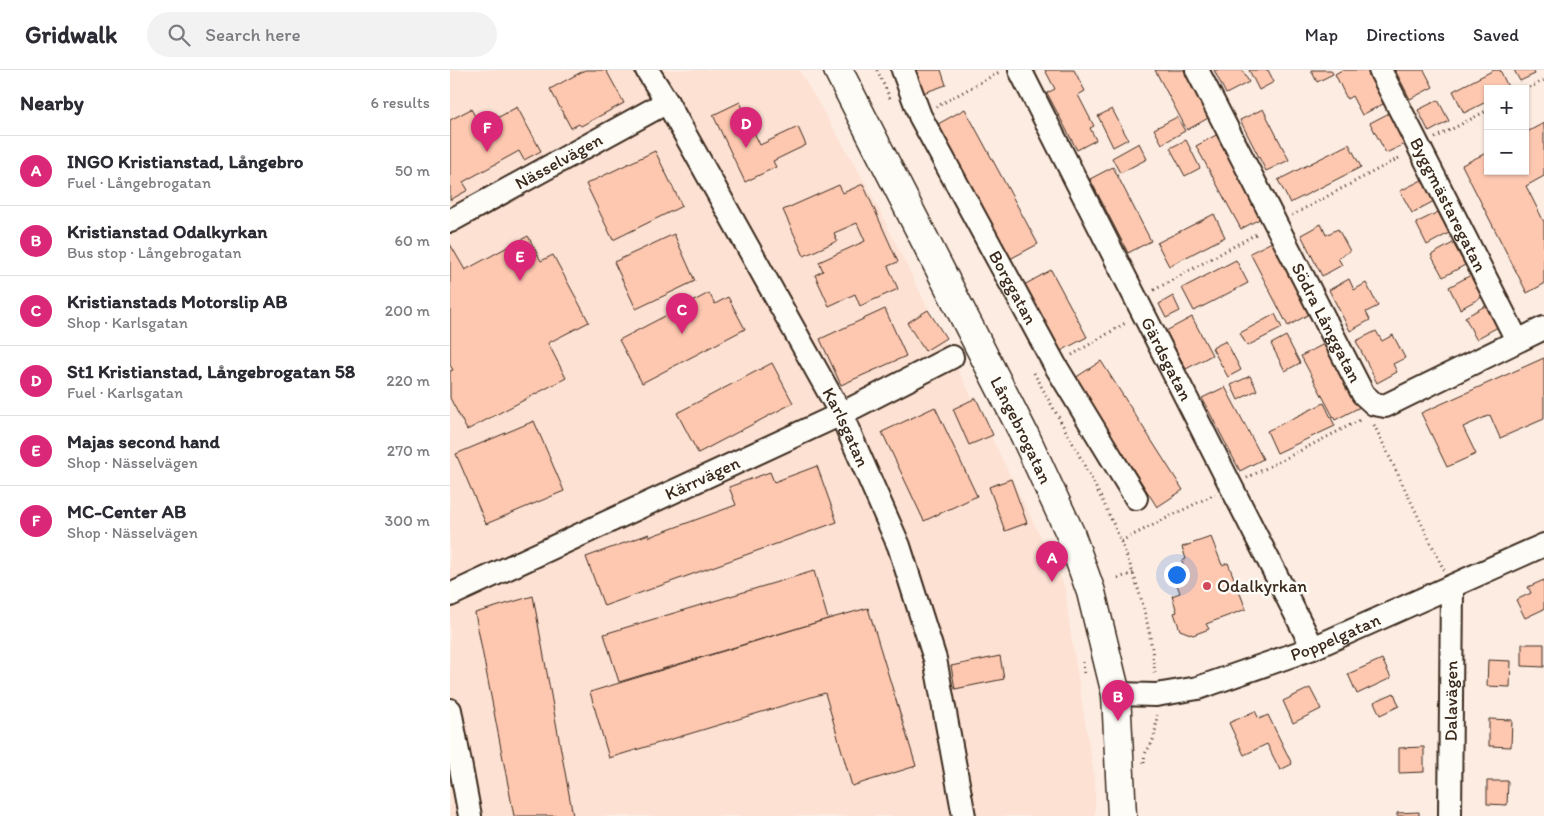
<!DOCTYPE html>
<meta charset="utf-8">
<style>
body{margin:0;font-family:Itim,sans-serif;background:#f2f2f3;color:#2b2b33}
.controls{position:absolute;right:15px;top:15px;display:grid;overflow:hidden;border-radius:0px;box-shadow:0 1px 4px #0004}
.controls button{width:45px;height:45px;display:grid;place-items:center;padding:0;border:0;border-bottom:1px solid #e1e1e2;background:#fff;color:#2b2b33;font:25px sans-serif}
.you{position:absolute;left:726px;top:504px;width:18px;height:18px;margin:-12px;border:4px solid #fff;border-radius:50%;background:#1a73e8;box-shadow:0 0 0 8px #1a73e833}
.badge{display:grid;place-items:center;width:32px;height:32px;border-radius:50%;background:#db2777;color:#fff;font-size:16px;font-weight:700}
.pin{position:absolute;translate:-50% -41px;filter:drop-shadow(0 1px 2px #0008)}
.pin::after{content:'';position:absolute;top:26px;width:18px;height:15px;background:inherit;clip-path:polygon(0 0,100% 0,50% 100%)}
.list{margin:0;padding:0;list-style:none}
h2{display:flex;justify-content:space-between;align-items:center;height:65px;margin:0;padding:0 20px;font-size:21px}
h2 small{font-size:16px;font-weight:400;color:#7c7c81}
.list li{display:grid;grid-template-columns:32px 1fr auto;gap:15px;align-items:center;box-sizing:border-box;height:70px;padding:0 20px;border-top:1px solid #e1e1e2}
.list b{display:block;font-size:19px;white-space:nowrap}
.list p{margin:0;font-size:16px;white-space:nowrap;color:#7c7c81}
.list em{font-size:16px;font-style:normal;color:#7c7c81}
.icon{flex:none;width:28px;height:28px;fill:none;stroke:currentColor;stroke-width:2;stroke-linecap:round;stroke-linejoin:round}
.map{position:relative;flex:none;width:1094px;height:746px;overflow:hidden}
header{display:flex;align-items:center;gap:30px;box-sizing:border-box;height:70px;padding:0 25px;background:#fff;border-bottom:1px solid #e1e1e2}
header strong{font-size:24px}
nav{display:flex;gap:28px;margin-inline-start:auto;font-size:18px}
.search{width:350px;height:45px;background:#f2f2f3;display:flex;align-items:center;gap:12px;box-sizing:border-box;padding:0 18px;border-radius:28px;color:#7c7c81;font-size:19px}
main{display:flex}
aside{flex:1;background:#fff}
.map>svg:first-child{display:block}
.built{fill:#fde1d3}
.building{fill:#fec8b0;stroke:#3b2a1e}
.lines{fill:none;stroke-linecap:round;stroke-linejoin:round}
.minor-casing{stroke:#3b2a1e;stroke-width:26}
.major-casing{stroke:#3b2a1e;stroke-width:31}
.path{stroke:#3b2a1e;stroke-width:3;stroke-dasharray:1 4;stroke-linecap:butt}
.minor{stroke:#fdfcf7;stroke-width:22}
.major{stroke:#fdfcf7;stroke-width:28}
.poi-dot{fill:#d1495b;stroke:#fdfcf7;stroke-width:2}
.labels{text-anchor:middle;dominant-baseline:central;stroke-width:5;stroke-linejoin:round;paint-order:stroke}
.street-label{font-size:18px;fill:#3b2a1e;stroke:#fdfcf7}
.poi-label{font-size:18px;fill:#3b2a1e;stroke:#fdfcf7;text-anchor:start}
</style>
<header>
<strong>Gridwalk</strong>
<div class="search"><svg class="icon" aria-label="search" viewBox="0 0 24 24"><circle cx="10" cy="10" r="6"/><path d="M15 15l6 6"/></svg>Search here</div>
<nav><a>Map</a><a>Directions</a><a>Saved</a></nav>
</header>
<main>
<aside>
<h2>Nearby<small>6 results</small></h2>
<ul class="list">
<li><span class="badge">A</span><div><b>INGO Kristianstad, Långebro</b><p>Fuel · Långebrogatan</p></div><em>50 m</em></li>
<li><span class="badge">B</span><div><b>Kristianstad Odalkyrkan</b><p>Bus stop · Långebrogatan</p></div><em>60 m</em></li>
<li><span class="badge">C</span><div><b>Kristianstads Motorslip AB</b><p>Shop · Karlsgatan</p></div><em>200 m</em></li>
<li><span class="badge">D</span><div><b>St1 Kristianstad, Långebrogatan 58</b><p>Fuel · Karlsgatan</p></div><em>220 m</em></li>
<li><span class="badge">E</span><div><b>Majas second hand</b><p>Shop · Nässelvägen</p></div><em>270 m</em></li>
<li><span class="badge">F</span><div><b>MC-Center AB</b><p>Shop · Nässelvägen</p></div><em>300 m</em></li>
</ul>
</aside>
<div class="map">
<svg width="1094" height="746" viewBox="0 0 1094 746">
<rect width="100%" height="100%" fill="#fdece2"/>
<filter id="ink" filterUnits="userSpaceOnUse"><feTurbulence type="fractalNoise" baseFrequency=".02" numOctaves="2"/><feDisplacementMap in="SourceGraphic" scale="10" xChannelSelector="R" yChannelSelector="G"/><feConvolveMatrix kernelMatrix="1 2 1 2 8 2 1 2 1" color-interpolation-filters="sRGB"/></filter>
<g filter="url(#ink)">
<path class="built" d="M0 0H349L419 119 587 460 606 495 616 522 618 547 645 712V746H0Z"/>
<g class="building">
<path d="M135 0H156L174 33 131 56 129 54 121 58 100 19Z"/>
<path d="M465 0H491L496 15 473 23Z"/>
<path d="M595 0H624L635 21 628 25 644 56 640 58 646 70 627 80 597 23 605 19Z"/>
<path d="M705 0H735L760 47 737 60Z"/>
<path d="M764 0H792L799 12 776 24Z"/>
<path d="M799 0H818L824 12 809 20Z"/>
<path d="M861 0H881L883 4 867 12Z"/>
<path d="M892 0H918L935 33 912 45 902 26 897 29 885 4Z"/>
<path d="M945 0H974L983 17 960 29Z"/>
<path d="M1044 0H1050L1059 19H1038V31L1014 43 1003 21Z"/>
<path d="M1064 0H1083L1085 4 1070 11Z"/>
<path d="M988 30 999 51 979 62 968 40Z"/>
<path d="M290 32 310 75 348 57 356 75 323 91 326 97 295 112 263 45Z"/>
<path d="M67 37 91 81 74 90 69 81 13 112 18 120 0 130V50L21 39 31 57Z"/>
<path d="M515 39 588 174 560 189 488 54Z"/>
<path d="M662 39 678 69 663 77 648 46Z"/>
<path d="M813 39 839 90 816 101 790 50Z"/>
<path d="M943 41 959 72 936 83 920 53Z"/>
<path d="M727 47 735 61 712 74 704 59Z"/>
<path d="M1094 53V106L1076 116 1094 152V214L1077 223 1012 95 1038 82V101H1075V63Z"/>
<path d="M768 64 813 147 791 159 746 76Z"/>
<path d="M736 70 750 98 735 106 720 78Z"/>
<path d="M689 73 697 89 670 103 662 88Z"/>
<path d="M899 74 911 97 840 133 828 110Z"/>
<path d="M205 81 232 136 163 170 136 114Z"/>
<path d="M663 97 701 171 678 183 640 109Z"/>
<path d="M972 110 984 131 962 143 950 121Z"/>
<path d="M413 114 448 192 438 196 448 219 410 236 405 224 379 236 365 205 373 201 369 192 415 171 407 153 384 163 387 171 354 186 333 140 389 115 393 123Z"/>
<path d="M988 142 999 163 977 175 966 153Z"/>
<path d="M764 144 775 167 719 196 707 173Z"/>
<path d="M871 154 876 165 888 159 900 181 888 188 892 195 872 206 851 165Z"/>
<path d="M224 164 245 211 186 239 164 192Z"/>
<path d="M78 166 91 191 103 185 139 252 98 273 116 308 17 360 0 328V301L3 300 0 295V174L15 200Z"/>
<path d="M824 171 861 243 838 256 800 183Z"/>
<path d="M1003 173 1015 195 993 207 981 185Z"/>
<path d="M786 190 798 213 744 241 732 218Z"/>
<path d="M601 200 637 267 609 282 574 215Z"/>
<path d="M1021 205 1032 227 1010 239 999 217Z"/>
<path d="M899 209 904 220 916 213 928 236 916 242 920 250 900 261 879 220Z"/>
<path d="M259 223 265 234 278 227 295 259 192 313 169 270Z"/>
<path d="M723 226 730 241 716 248 709 234Z"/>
<path d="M1037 235 1048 257 1026 269 1015 247Z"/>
<path d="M435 239 456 286 391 315 370 269Z"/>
<path d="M478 240 496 268 475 281 457 253Z"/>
<path d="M825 244 832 258 797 276 790 263Z"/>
<path d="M742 247 762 285 736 299 716 261Z"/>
<path d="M926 261 932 271 943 265 955 288 943 294 947 302 927 313 906 271Z"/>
<path d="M836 266 850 293 835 301 821 274Z"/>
<path d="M776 271 791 300 778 307 762 278Z"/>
<path d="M876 273 910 337 885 350 851 286Z"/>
<path d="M1094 288V349L1050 368 1040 345 1013 357 1026 384 997 397 971 343Z"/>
<path d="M651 291 733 420 707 437 625 308Z"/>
<path d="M322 293 343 333 248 383 227 343Z"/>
<path d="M800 306 807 320 788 330 781 315Z"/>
<path d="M775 317 813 389 790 401 752 328Z"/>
<path d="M526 328 543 365 519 375 503 339Z"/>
<path d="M874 333 885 356 827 383 817 361Z"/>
<path d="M485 337 527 426 474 451 432 362Z"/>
<path d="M84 351 114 421 36 454 6 384Z"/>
<path d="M367 396 387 452 154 536 136 487 199 464V467L286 435 279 417 320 402 324 412Z"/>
<path d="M561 409 577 453 555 461 539 417Z"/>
<path d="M761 467 772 495 778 493 796 539 756 554 759 559 743 565 730 560 724 543 727 542 722 526 730 523 725 509 736 504 732 491 736 489 732 477Z"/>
<path d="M364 501 378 549 169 612 154 564Z"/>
<path d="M1094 510V539L1075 548 1066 530 1081 523 1078 517Z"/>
<path d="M83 526 123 746H64L25 543Z"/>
<path d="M418 538 466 696 402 716 375 623 159 688 140 622 378 549Z"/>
<path d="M1072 574H1094V597L1072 596Z"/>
<path d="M550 586 554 609 505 619 501 596Z"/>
<path d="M932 589 941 608 907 624 898 604Z"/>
<path d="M1038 590 1061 591 1060 617 1037 616Z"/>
<path d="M860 618 871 639 843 653 833 631Z"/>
<path d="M944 623 949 636 930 645 924 632Z"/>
<path d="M805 641 809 649 818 645 842 694 830 700 817 674 794 685 779 653Z"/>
<path d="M1039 649 1062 650 1061 677 1039 676Z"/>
<path d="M974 677V702L949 703V678Z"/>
<path d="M1037 711H1058L1057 735 1037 734Z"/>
<path d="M969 742V746H947V743Z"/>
</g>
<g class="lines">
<g class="minor-casing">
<g id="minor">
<path id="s1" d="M197 0 217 32 391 344 449 476 485 589 514 746"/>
<path id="s2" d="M453 0 470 46 605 295 686 428"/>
<path id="s3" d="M570 0 863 578"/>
<path id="s4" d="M747 0 913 324 924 334 935 336 1094 258"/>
<path id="s5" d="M930 0 1067 270"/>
<path id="s6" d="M0 151 217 32"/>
<path id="s7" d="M0 525 391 344 502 287"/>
<path id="s8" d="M666 624 706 625 748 618 863 578 1094 475"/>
<path d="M0 640 20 746"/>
<path id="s9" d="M1000 746 1002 517"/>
</g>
</g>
<g class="major-casing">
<g id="major">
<path id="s10" d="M388 0 575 366 620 463 641 522 666 624 672 746"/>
</g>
</g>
<g class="path">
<path d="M427 0 440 28"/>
<path d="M1075 20 1094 10"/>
<path d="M486 37 551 1"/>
<path d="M985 68 1038 40"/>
<path d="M842 145 951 87"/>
<path d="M704 220 808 163"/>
<path d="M622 285 677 252"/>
<path d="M584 303C636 399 697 495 705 606"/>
<path d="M924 355 994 500"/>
<path d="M797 408 912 349"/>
<path d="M671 471 765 424"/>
<path d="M668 508 684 503"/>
<path d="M633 592 634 604"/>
<path d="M694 693C694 679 699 681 703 670 706 662 706 653 707 645"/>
</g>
<use href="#minor" class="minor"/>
<use href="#major" class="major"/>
</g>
</g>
<circle class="poi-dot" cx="757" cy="516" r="5"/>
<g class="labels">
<g class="street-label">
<text stroke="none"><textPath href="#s6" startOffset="124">Nässelvägen</textPath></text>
<text stroke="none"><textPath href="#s5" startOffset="151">Byggmästaregatan</textPath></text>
<text stroke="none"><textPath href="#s2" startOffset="244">Borggatan</textPath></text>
<text stroke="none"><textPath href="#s4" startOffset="284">Södra Långgatan</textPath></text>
<text stroke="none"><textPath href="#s3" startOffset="324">Gärdsgatan</textPath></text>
<text stroke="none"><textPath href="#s1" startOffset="409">Karlsgatan</textPath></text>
<text stroke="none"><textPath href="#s10" startOffset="404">Långebrogatan</textPath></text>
<text stroke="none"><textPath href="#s7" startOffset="278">Kärrvägen</textPath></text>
<text stroke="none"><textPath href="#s8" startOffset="229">Poppelgatan</textPath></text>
<text stroke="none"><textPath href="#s9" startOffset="115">Dalavägen</textPath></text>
</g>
<g class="poi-label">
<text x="767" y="516">Odalkyrkan</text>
</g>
</g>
</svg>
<div class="controls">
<button>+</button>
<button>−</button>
</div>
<div class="you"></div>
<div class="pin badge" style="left:602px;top:512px">A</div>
<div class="pin badge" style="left:668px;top:651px">B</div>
<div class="pin badge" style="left:232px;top:264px">C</div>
<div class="pin badge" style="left:296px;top:78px">D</div>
<div class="pin badge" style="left:70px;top:211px">E</div>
<div class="pin badge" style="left:37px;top:82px">F</div>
</div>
</main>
